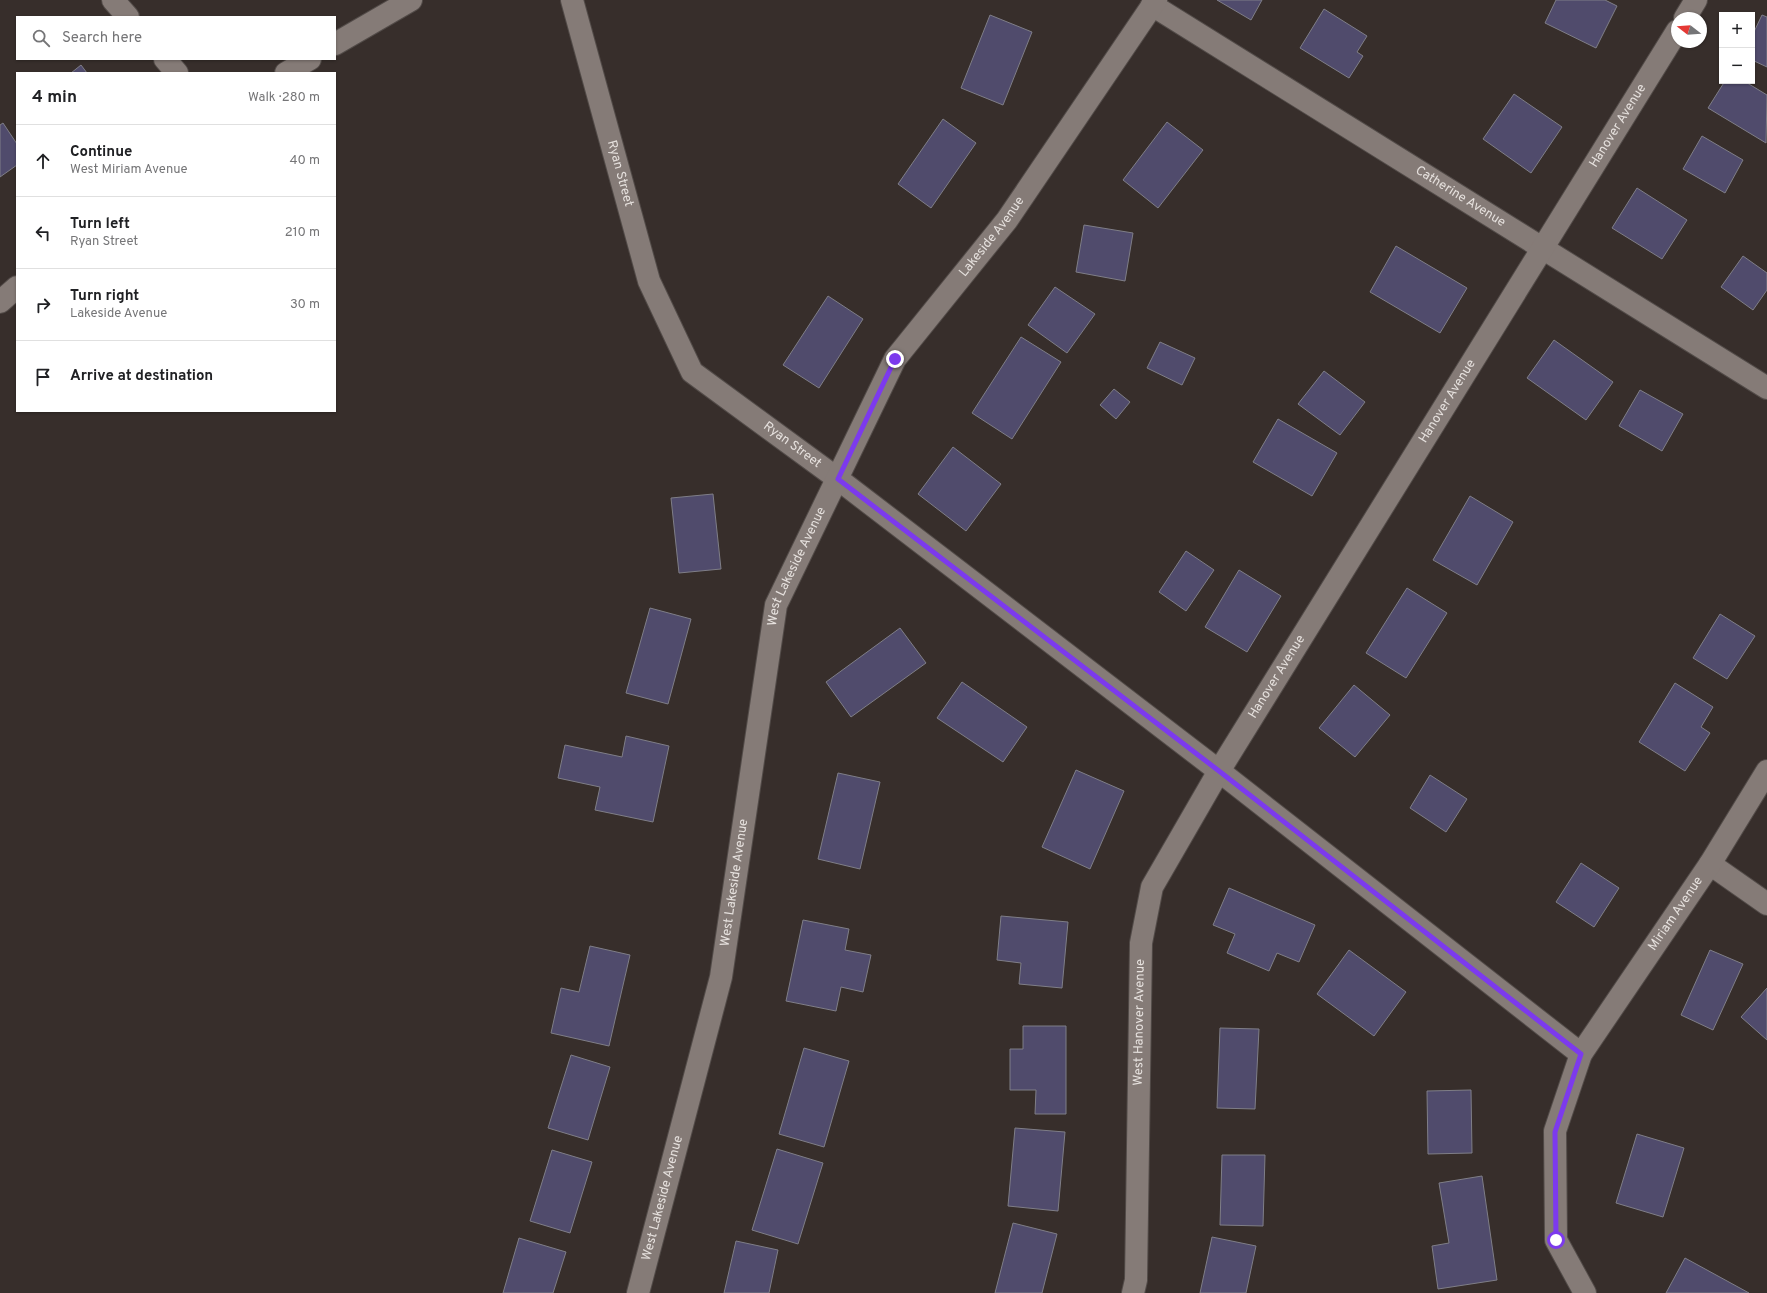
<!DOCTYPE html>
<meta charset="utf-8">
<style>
body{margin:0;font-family:Overpass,sans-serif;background:#f6f6f6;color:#202124}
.controls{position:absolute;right:12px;top:12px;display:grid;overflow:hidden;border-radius:0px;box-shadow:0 1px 3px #0004}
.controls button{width:36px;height:36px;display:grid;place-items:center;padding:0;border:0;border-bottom:1px solid #e0e0e0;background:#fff;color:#202124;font:20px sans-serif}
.compass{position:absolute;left:1671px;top:12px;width:36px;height:36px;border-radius:50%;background:#fff;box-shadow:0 1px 3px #0004;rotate:287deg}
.stop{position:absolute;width:12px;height:12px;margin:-9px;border:3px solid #7c3aed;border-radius:50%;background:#fff}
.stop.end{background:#7c3aed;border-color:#fff;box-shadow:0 1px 4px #0008}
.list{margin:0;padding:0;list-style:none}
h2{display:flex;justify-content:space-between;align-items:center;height:52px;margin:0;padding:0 16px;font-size:17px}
h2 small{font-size:13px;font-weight:400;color:#757577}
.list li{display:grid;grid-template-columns:26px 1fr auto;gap:12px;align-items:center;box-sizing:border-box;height:72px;padding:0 16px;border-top:1px solid #e0e0e0}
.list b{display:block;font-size:15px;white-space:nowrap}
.list p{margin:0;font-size:13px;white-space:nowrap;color:#757577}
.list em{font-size:13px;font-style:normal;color:#757577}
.icon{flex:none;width:22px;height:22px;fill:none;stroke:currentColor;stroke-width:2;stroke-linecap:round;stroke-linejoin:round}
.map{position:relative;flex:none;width:1767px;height:1293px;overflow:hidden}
.search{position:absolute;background:#fff;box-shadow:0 1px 3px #0004;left:16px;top:16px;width:320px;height:44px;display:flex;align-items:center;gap:10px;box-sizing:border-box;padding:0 14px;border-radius:0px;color:#757577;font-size:15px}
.panel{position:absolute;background:#fff;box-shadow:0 1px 3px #0004;left:16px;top:72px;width:320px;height:340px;border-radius:0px}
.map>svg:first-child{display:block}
.building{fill:#504b6c;stroke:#7f7e87}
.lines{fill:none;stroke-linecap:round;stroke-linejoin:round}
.minor-casing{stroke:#524b48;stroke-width:24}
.minor{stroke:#857b77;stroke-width:22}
.route{stroke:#7c3aed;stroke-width:5}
.labels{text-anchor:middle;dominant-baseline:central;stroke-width:3;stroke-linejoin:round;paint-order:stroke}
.street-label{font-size:13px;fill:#e6e1de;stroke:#372e2b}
</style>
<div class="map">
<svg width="1767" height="1293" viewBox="0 0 1767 1293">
<rect width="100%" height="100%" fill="#372e2b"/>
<g class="building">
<path d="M1217 0H1262L1251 20Z"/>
<path d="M1556 0H1605L1617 6 1596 48 1545 23Z"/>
<path d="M1324 9 1367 36 1357 52 1363 56 1349 78 1300 48Z"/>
<path d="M990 15 1032 32 1003 105 961 88Z"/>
<path d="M1762 15 1767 17V67L1752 60V36Z"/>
<path d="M81 65 87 73H71Z"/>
<path d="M1725 81H1744L1767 95 1766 143 1708 108Z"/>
<path d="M1514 94 1562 127 1531 173 1483 139Z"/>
<path d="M943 119 976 143 931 208 898 184Z"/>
<path d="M1167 122 1203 150 1158 208 1123 180Z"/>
<path d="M3 123 17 144V165L0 177V125Z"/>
<path d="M1702 136 1743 160 1725 193 1683 169Z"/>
<path d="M1637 188 1687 220 1662 259 1612 228Z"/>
<path d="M1084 225 1133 233 1125 281 1076 272Z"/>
<path d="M1396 246 1467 288 1440 333 1370 292Z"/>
<path d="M1743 256 1767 273V290L1753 310 1721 287Z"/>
<path d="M1055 287 1095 314 1067 353 1028 325Z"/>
<path d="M828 296 863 319 819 388 783 365Z"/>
<path d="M1021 337 1061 362 1012 439 972 413Z"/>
<path d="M1554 340 1613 382 1586 420 1527 378Z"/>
<path d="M1160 342 1195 358 1182 385 1147 368Z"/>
<path d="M1324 371 1365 402 1340 435 1298 404Z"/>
<path d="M1114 389 1130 402 1116 419 1100 405Z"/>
<path d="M1640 390 1683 414 1662 451 1619 426Z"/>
<path d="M1278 419 1337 453 1312 496 1253 462Z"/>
<path d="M953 447 1001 484 966 531 918 494Z"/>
<path d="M713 494 721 569 679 573 671 498Z"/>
<path d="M1470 496 1513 522 1477 585 1433 560Z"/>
<path d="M1186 551 1214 570 1186 611 1159 592Z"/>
<path d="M1239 570 1281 596 1247 652 1205 627Z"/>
<path d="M1407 588 1447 613 1406 678 1366 653Z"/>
<path d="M650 608 691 619 668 704 626 693Z"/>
<path d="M1720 614 1755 636 1727 679 1693 658Z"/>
<path d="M900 628 926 663 851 717 826 682Z"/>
<path d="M962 682 1027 727 1003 762 937 718Z"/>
<path d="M1675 683 1713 707 1701 727 1710 733 1685 771 1639 742Z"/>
<path d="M1354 685 1390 715 1355 757 1319 728Z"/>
<path d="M626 736 669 746 653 822 595 810 600 787 558 778 565 745 622 757Z"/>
<path d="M1076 770 1124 791 1090 869 1042 847Z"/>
<path d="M838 773 880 782 860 869 818 859Z"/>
<path d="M1430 775 1467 799 1446 832 1410 808Z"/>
<path d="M1581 863 1619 888 1594 927 1556 902Z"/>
<path d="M1229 888 1315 925 1299 962 1277 953 1269 971 1227 953 1235 934 1213 925Z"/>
<path d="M1001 916 1068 922 1062 988 1019 984 1021 963 997 960Z"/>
<path d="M803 920 849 929 845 950 871 955 863 992 841 987 836 1011 786 1001Z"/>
<path d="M590 946 630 955 609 1046 551 1033 561 988 579 992Z"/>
<path d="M1349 950 1406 992 1374 1036 1317 994Z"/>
<path d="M1710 950 1743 964 1713 1030 1681 1015Z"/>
<path d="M1767 988V1040L1741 1017Z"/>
<path d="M1023 1026H1066V1114H1035L1036 1090H1010V1049H1023Z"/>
<path d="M1220 1028 1259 1029 1255 1109 1217 1108Z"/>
<path d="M804 1048 849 1061 824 1147 779 1134Z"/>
<path d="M571 1055 610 1067 588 1140 548 1128Z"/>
<path d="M1471 1090 1472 1153 1428 1154 1427 1091Z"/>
<path d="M1015 1128 1065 1132 1058 1211 1008 1206Z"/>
<path d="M1637 1134 1684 1148 1663 1217 1616 1203Z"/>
<path d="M777 1149 823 1163 798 1244 752 1230Z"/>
<path d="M552 1150 592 1162 570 1233 530 1221Z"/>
<path d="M1222 1155H1265L1263 1226 1220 1225Z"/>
<path d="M1482 1176 1497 1280 1438 1289 1432 1246 1449 1243 1439 1183Z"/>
<path d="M1013 1223 1057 1234 1042 1293H995Z"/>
<path d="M1212 1237 1256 1246 1246 1293H1200Z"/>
<path d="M519 1238 566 1252 553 1293H503Z"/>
<path d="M736 1241 778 1250 769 1293H724Z"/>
<path d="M1685 1258 1749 1293H1666Z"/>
</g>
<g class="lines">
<g class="minor-casing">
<g id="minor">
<path d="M113 0 128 17"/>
<path id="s1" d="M572 0 649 281 692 372 838 479 1219 771 1581 1054"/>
<path id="s2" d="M1152 5 1767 388"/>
<path d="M1685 18 1696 0"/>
<path d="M335 44 411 0"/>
<path d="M165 59 177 73"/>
<path d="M286 73 310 59"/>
<path d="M0 302 17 287"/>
<path d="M1710 864 1767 904"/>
<path id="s3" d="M638 1293 721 977 776 605 895 359 1007 220 1156 0"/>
<path id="s4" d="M1133 1293 1136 1280 1141 943 1152 887 1219 771 1677 31"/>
<path id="s5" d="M1585 1293 1556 1240 1555 1131 1581 1054 1710 864 1767 771"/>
</g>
</g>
<use href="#minor" class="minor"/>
</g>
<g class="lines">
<path class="route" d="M895 359 838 479 1219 771 1581 1054 1555 1132 1556 1240"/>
</g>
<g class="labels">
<g class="street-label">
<text stroke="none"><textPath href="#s4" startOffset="1300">Hanover Avenue</textPath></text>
<text stroke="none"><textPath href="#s1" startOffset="180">Ryan Street</textPath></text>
<text stroke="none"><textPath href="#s2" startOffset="363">Catherine Avenue</textPath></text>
<text stroke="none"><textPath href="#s3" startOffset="1132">Lakeside Avenue</textPath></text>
<text stroke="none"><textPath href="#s4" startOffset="976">Hanover Avenue</textPath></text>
<text stroke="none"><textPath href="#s1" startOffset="516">Ryan Street</textPath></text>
<text stroke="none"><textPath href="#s3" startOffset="746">West Lakeside Avenue</textPath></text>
<text stroke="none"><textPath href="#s4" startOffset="652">Hanover Avenue</textPath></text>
<text stroke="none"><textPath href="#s3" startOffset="422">West Lakeside Avenue</textPath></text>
<text stroke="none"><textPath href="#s5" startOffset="420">Miriam Avenue</textPath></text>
<text stroke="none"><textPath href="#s4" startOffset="271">West Hanover Avenue</textPath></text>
<text stroke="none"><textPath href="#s3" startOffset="98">West Lakeside Avenue</textPath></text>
</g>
</g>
</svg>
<div class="controls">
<button>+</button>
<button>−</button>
</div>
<svg class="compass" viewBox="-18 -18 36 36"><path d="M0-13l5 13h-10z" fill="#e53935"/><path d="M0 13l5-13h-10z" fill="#757577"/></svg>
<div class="stop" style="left:1556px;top:1240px"></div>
<div class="stop end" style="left:895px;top:359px"></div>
<div class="search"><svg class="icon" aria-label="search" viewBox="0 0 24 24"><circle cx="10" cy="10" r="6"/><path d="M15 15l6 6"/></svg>Search here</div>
<section class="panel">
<h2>4 min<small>Walk · 280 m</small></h2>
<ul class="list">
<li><svg class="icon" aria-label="ahead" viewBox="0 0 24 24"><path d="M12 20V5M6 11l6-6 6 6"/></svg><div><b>Continue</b><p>West Miriam Avenue</p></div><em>40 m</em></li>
<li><svg class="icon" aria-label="left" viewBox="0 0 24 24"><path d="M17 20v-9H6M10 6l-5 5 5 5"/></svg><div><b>Turn left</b><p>Ryan Street</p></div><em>210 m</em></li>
<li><svg class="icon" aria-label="right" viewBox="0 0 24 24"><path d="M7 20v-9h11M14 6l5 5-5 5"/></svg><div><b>Turn right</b><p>Lakeside Avenue</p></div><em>30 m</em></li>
<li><svg class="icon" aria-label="arrive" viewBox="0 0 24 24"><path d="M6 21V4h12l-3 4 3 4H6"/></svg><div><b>Arrive at destination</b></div></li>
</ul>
</section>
</div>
